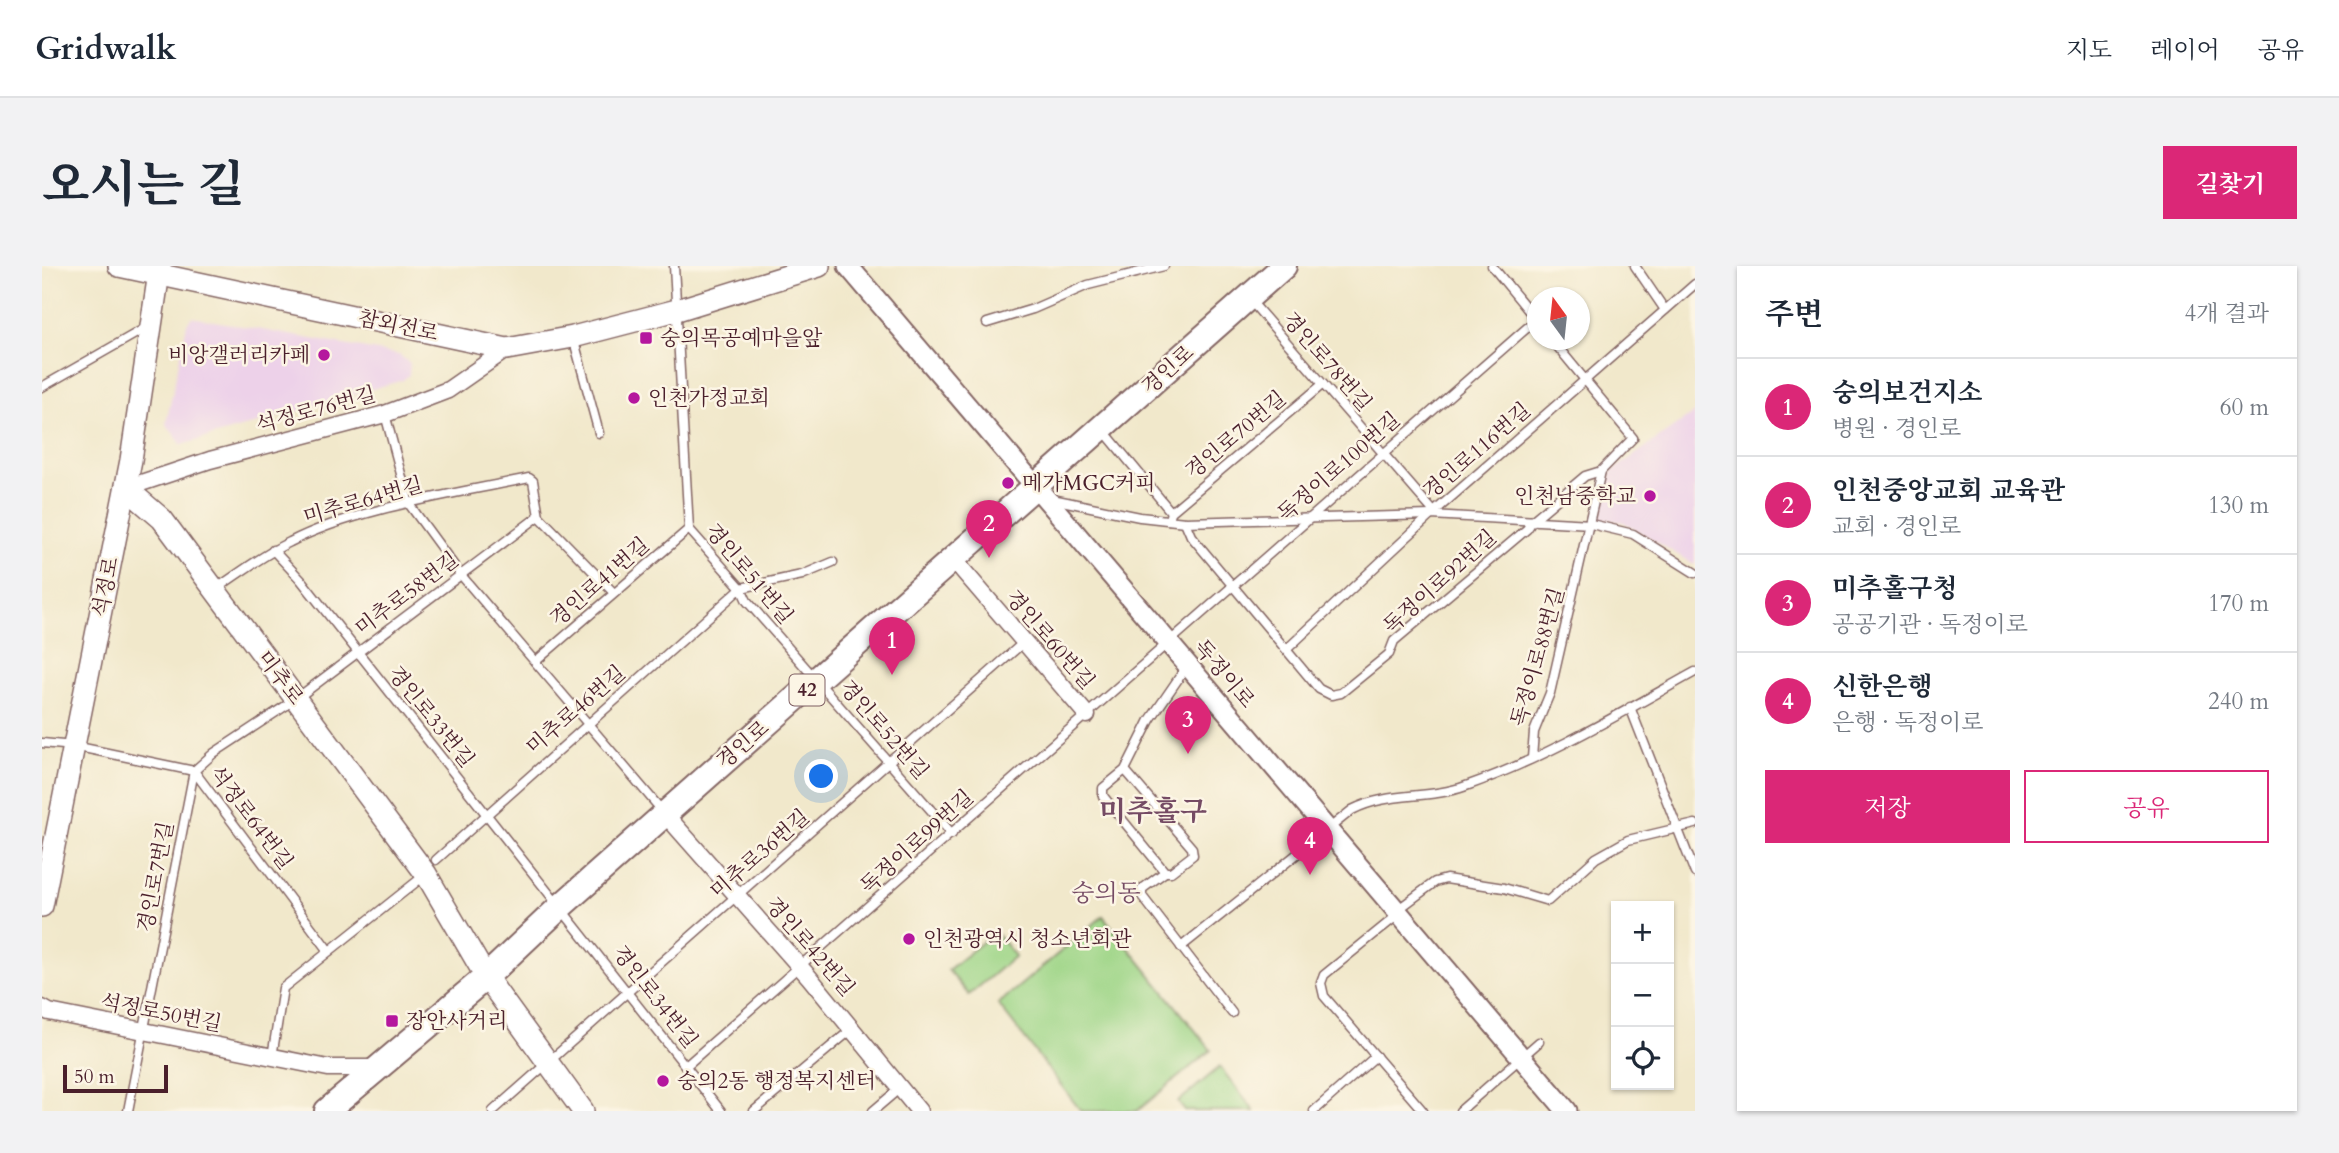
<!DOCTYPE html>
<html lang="ko">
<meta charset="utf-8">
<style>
body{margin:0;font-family:Cardo,"Noto Serif KR",serif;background:#f2f2f3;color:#1f2937}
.controls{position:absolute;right:21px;bottom:21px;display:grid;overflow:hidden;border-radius:0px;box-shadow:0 2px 5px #0004}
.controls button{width:63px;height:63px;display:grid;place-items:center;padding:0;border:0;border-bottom:2px solid #e0e1e3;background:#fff;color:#1f2937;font:35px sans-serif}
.compass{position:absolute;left:1485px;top:21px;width:63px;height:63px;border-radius:50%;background:#fff;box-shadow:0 2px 5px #0004;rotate:345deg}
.scale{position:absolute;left:21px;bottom:18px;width:105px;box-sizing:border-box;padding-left:7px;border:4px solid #4a1f2b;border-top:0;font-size:19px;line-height:24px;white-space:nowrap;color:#4a1f2b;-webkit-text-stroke:5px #fcf5e5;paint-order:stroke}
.you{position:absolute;left:780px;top:511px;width:24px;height:24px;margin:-18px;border:5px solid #fff;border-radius:50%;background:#1a73e8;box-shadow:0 0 0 10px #1a73e833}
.badge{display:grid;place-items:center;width:46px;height:46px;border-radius:50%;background:#db2777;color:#fff;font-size:23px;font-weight:700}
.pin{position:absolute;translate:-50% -58px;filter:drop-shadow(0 2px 4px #0008)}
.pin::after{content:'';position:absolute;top:37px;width:24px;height:21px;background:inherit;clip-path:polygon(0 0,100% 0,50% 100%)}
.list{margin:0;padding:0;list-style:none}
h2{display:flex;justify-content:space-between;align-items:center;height:91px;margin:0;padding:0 28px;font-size:30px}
h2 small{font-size:23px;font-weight:400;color:#747a83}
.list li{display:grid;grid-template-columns:46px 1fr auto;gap:21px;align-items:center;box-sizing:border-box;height:98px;padding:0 28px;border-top:2px solid #e0e1e3}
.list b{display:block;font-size:26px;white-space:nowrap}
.list p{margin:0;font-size:23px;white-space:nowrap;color:#747a83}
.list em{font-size:23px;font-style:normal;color:#747a83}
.actions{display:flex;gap:14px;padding:21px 28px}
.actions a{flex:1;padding:16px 0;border:2px solid #db2777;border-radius:0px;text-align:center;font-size:24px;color:#db2777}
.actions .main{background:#db2777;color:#fff}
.icon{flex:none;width:38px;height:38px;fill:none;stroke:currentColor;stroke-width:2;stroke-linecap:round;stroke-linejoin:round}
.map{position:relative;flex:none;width:1653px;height:845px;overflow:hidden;border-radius:0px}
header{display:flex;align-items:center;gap:42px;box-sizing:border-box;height:98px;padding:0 35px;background:#fff;border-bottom:2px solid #e0e1e3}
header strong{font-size:33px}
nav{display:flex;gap:38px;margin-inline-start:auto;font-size:24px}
.intro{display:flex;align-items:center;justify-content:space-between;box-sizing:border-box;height:168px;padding:0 42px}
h1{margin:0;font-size:49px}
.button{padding:18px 32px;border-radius:0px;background:#db2777;color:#fff;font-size:24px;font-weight:700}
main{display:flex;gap:42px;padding:0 42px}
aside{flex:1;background:#fff;border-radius:0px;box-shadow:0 2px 5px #0004}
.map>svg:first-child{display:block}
.built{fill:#edd1e9}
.green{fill:#9ed587;stroke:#747a59;stroke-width:2}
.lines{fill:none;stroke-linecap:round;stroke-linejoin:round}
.service-casing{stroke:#846563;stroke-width:11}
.minor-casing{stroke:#846563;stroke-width:19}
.tertiary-casing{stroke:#846563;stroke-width:23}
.secondary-casing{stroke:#846563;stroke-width:24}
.primary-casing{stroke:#846563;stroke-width:28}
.service{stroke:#fff;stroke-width:8}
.minor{stroke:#fff;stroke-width:16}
.tertiary{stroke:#fff;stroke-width:19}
.secondary{stroke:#fff;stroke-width:21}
.primary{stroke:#fff;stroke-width:24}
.poi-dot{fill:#b5179e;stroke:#fcf5e5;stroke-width:2.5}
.labels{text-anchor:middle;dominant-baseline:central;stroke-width:5;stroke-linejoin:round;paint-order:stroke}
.shield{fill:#fcf5e5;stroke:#7f5f63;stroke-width:2}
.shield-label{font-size:19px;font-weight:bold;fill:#4a1f2b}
.street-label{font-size:21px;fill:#4a1f2b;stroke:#fcf5e5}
.poi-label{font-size:21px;fill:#4a1f2b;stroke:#fcf5e5;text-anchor:start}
.quarter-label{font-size:24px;fill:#754b64;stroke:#fcf5e5}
.district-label{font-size:28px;font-weight:bold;fill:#754b64;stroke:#fcf5e5}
</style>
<header>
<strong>Gridwalk</strong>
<nav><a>지도</a><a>레이어</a><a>공유</a></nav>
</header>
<div class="intro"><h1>오시는 길</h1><a class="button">길찾기</a></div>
<main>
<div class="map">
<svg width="1653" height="845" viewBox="0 0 1653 845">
<rect width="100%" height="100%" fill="#fcf5e5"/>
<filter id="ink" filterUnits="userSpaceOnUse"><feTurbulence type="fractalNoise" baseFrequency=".0143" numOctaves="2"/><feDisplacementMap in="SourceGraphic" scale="14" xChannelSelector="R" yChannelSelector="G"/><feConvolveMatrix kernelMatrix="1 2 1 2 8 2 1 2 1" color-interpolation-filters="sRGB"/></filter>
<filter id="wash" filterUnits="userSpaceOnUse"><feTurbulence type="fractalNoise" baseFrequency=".00686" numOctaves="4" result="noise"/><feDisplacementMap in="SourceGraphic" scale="28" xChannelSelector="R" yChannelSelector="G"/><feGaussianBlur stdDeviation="1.57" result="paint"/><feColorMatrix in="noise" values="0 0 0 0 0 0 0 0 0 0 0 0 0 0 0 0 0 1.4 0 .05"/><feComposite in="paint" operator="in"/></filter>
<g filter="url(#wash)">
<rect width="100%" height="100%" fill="#f1e8cb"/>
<g class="built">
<path d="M150 51 357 89 368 97 367 109 361 114 140 179 124 158 145 58Z"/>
<path d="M1653 146V299L1581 256 1558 253 1569 206Z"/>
</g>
<g class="green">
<path d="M1061 650 1169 784 1095 845H1039L956 738Z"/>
<path d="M953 666 973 690 927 729 906 704Z"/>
<path d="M1178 801 1212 845H1143L1136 836Z"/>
</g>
</g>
<g filter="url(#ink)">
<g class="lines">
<g class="service-casing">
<g id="service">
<path d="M632 0 647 263 699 322 705 335 910 568"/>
<path d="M1450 0 1496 56"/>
<path d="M1593 0 1623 44"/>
<path d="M1208 34 1392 246"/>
<path d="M945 57 991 43 1046 19 1122 0"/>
<path d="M531 71 557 167"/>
<path d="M0 121 107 60"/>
<path d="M343 148 367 238 419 309 622 547"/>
<path d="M1062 165 1129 246"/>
<path d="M1010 233 1098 251 1143 256 1389 249 1549 258 1591 268 1653 307"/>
<path d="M1127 254 1129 246 1281 118"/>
<path d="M1143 256 1149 270 1277 423 1289 429 1299 427 1347 388 1352 375 1485 263 1491 254 1543 210 1559 205 1591 172 1510 74"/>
<path d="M231 284 259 314 679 845"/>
<path d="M175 322C199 306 222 288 248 276 314 242 413 228 487 212L491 215 497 250 572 327"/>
<path d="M1245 383 1392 246 1653 18"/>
<path d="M493 396 647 263"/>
<path d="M1588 441 1653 607"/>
<path d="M0 477 32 480 152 505 287 685"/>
<path d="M1490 492 1492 466 1508 427 1559 205"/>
<path d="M1083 504 1150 582 1151 589 1129 606H1123L1061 530V522L1083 504 1108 454 1145 400"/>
<path d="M394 594 699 322 760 309 791 296"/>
<path d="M1123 606 1100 623V630L1190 747"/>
<path d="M1354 645 1393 616 1404 613 1462 622 1506 635 1554 592 1586 574 1653 558"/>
<path d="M1357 648 1282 709 1279 717 1282 730 1381 845"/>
<path d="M1139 681 1310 544C1347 525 1386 534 1424 520 1504 492 1579 447 1653 406"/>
<path d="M230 791 241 722 383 609"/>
<path d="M645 799 1494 54"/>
<path d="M86 845 152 505 172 487 254 433 497 250"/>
<path d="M451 845 982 376"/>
<path d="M712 845 810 763"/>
<path d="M831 845 858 822"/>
<path d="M1272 845 1334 790"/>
<path d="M1418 845 1497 776"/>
</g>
</g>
<g class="minor-casing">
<g id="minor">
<path d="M84 222 168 194 343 148 406 124 465 83"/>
<path d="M912 294 1045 449"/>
<path d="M623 548 767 711 877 845"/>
<path d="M0 742 7 746 286 802H333"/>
</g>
</g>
<g class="tertiary-casing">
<path id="tertiary" d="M806 0 1525 845"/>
</g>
<g class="secondary-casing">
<g id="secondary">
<path d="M77 0 465 83 531 71 635 44 777 0"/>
<path d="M84 222 120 253 384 608 444 711 541 845"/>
<path d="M0 640 89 194 118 0"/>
</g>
</g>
<g class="primary-casing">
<path id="primary" d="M285 845 444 711 519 640 1242 0"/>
</g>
<use href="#service" class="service"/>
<use href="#minor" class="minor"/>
<use href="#tertiary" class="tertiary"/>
<use href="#secondary" class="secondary"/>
<use href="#primary" class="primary"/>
</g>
</g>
<g class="poi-dot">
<rect x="597" y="65" width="14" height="14" rx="3.5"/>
<circle cx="282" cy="89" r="7"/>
<circle cx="592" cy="132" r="7"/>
<circle cx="966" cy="217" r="7"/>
<circle cx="1608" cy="230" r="7"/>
<circle cx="867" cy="673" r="7"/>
<rect x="343" y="748" width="14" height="14" rx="3.5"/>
<circle cx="621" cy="815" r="7"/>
</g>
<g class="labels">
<rect class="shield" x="747.5" y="408.5" width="35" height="31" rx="5"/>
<g class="shield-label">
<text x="765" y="424">42</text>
</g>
<g class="street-label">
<text transform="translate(356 60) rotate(12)">참외전로</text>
<text transform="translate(1285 96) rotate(49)">경인로78번길</text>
<text transform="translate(1126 104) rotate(-42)">경인로</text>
<text transform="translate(274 144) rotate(-15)">석정로76번길</text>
<text transform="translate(1194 169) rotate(-40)">경인로70번길</text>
<text transform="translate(1435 185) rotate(-41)">경인로116번길</text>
<text transform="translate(1297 201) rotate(-41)">독정이로100번길</text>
<text transform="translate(321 235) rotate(-16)">미추로64번길</text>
<text transform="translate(707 308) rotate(50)">경인로51번길</text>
<text transform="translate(558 316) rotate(-41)">경인로41번길</text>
<text transform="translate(1398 316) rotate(-42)">독정이로92번길</text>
<text transform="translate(64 321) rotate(-79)">석정로</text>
<text transform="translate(365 328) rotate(-37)">미추로58번길</text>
<text transform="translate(1008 374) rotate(49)">경인로60번길</text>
<text transform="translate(1496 391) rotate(-74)">독정이로88번길</text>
<text transform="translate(1182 408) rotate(50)">독정이로</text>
<text transform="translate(238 412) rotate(53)">미추로</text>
<text transform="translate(534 444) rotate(-41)">미추로46번길</text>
<text transform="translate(389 451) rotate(51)">경인로33번길</text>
<text transform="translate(842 464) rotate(49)">경인로52번길</text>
<text transform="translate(701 479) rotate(-41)">경인로</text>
<text transform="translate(209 552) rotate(53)">석정로64번길</text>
<text transform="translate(875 576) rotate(-42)">독정이로99번길</text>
<text transform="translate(718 588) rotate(-41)">미추로36번길</text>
<text transform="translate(114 611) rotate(-79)">경인로7번길</text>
<text transform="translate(768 681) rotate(49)">경인로42번길</text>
<text transform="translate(613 731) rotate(52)">경인로34번길</text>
<text transform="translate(119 747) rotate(11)">석정로50번길</text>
</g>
<g class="poi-label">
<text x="618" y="72">숭의목공예마을앞</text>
<text x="268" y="89" text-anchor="end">비앙갤러리카페</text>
<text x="606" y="132">인천가정교회</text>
<text x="980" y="217">메가MGC커피</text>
<text x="1594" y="230" text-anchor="end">인천남중학교</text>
<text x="881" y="673">인천광역시 청소년회관</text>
<text x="364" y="755">장안사거리</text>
<text x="635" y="815">숭의2동 행정복지센터</text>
</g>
<g class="quarter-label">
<text x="1064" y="627">숭의동</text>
</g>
<g class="district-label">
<text x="1111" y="546">미추홀구</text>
</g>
</g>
</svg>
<div class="controls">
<button>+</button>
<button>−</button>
<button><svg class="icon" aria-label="locate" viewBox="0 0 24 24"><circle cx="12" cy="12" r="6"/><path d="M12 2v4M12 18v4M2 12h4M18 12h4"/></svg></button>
</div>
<svg class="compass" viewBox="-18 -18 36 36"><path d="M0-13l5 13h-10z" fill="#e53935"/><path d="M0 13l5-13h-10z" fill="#747a83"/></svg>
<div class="scale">50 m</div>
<div class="you"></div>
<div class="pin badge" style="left:850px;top:409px">1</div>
<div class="pin badge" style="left:947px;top:292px">2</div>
<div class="pin badge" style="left:1146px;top:488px">3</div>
<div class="pin badge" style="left:1268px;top:609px">4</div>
</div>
<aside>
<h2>주변<small>4개 결과</small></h2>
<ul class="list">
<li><span class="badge">1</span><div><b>숭의보건지소</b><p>병원 · 경인로</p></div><em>60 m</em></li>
<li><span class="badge">2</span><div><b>인천중앙교회 교육관</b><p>교회 · 경인로</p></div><em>130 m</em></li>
<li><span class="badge">3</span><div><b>미추홀구청</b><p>공공기관 · 독정이로</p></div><em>170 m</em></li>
<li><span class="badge">4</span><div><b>신한은행</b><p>은행 · 독정이로</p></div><em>240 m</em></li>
</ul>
<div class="actions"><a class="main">저장</a><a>공유</a></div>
</aside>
</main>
